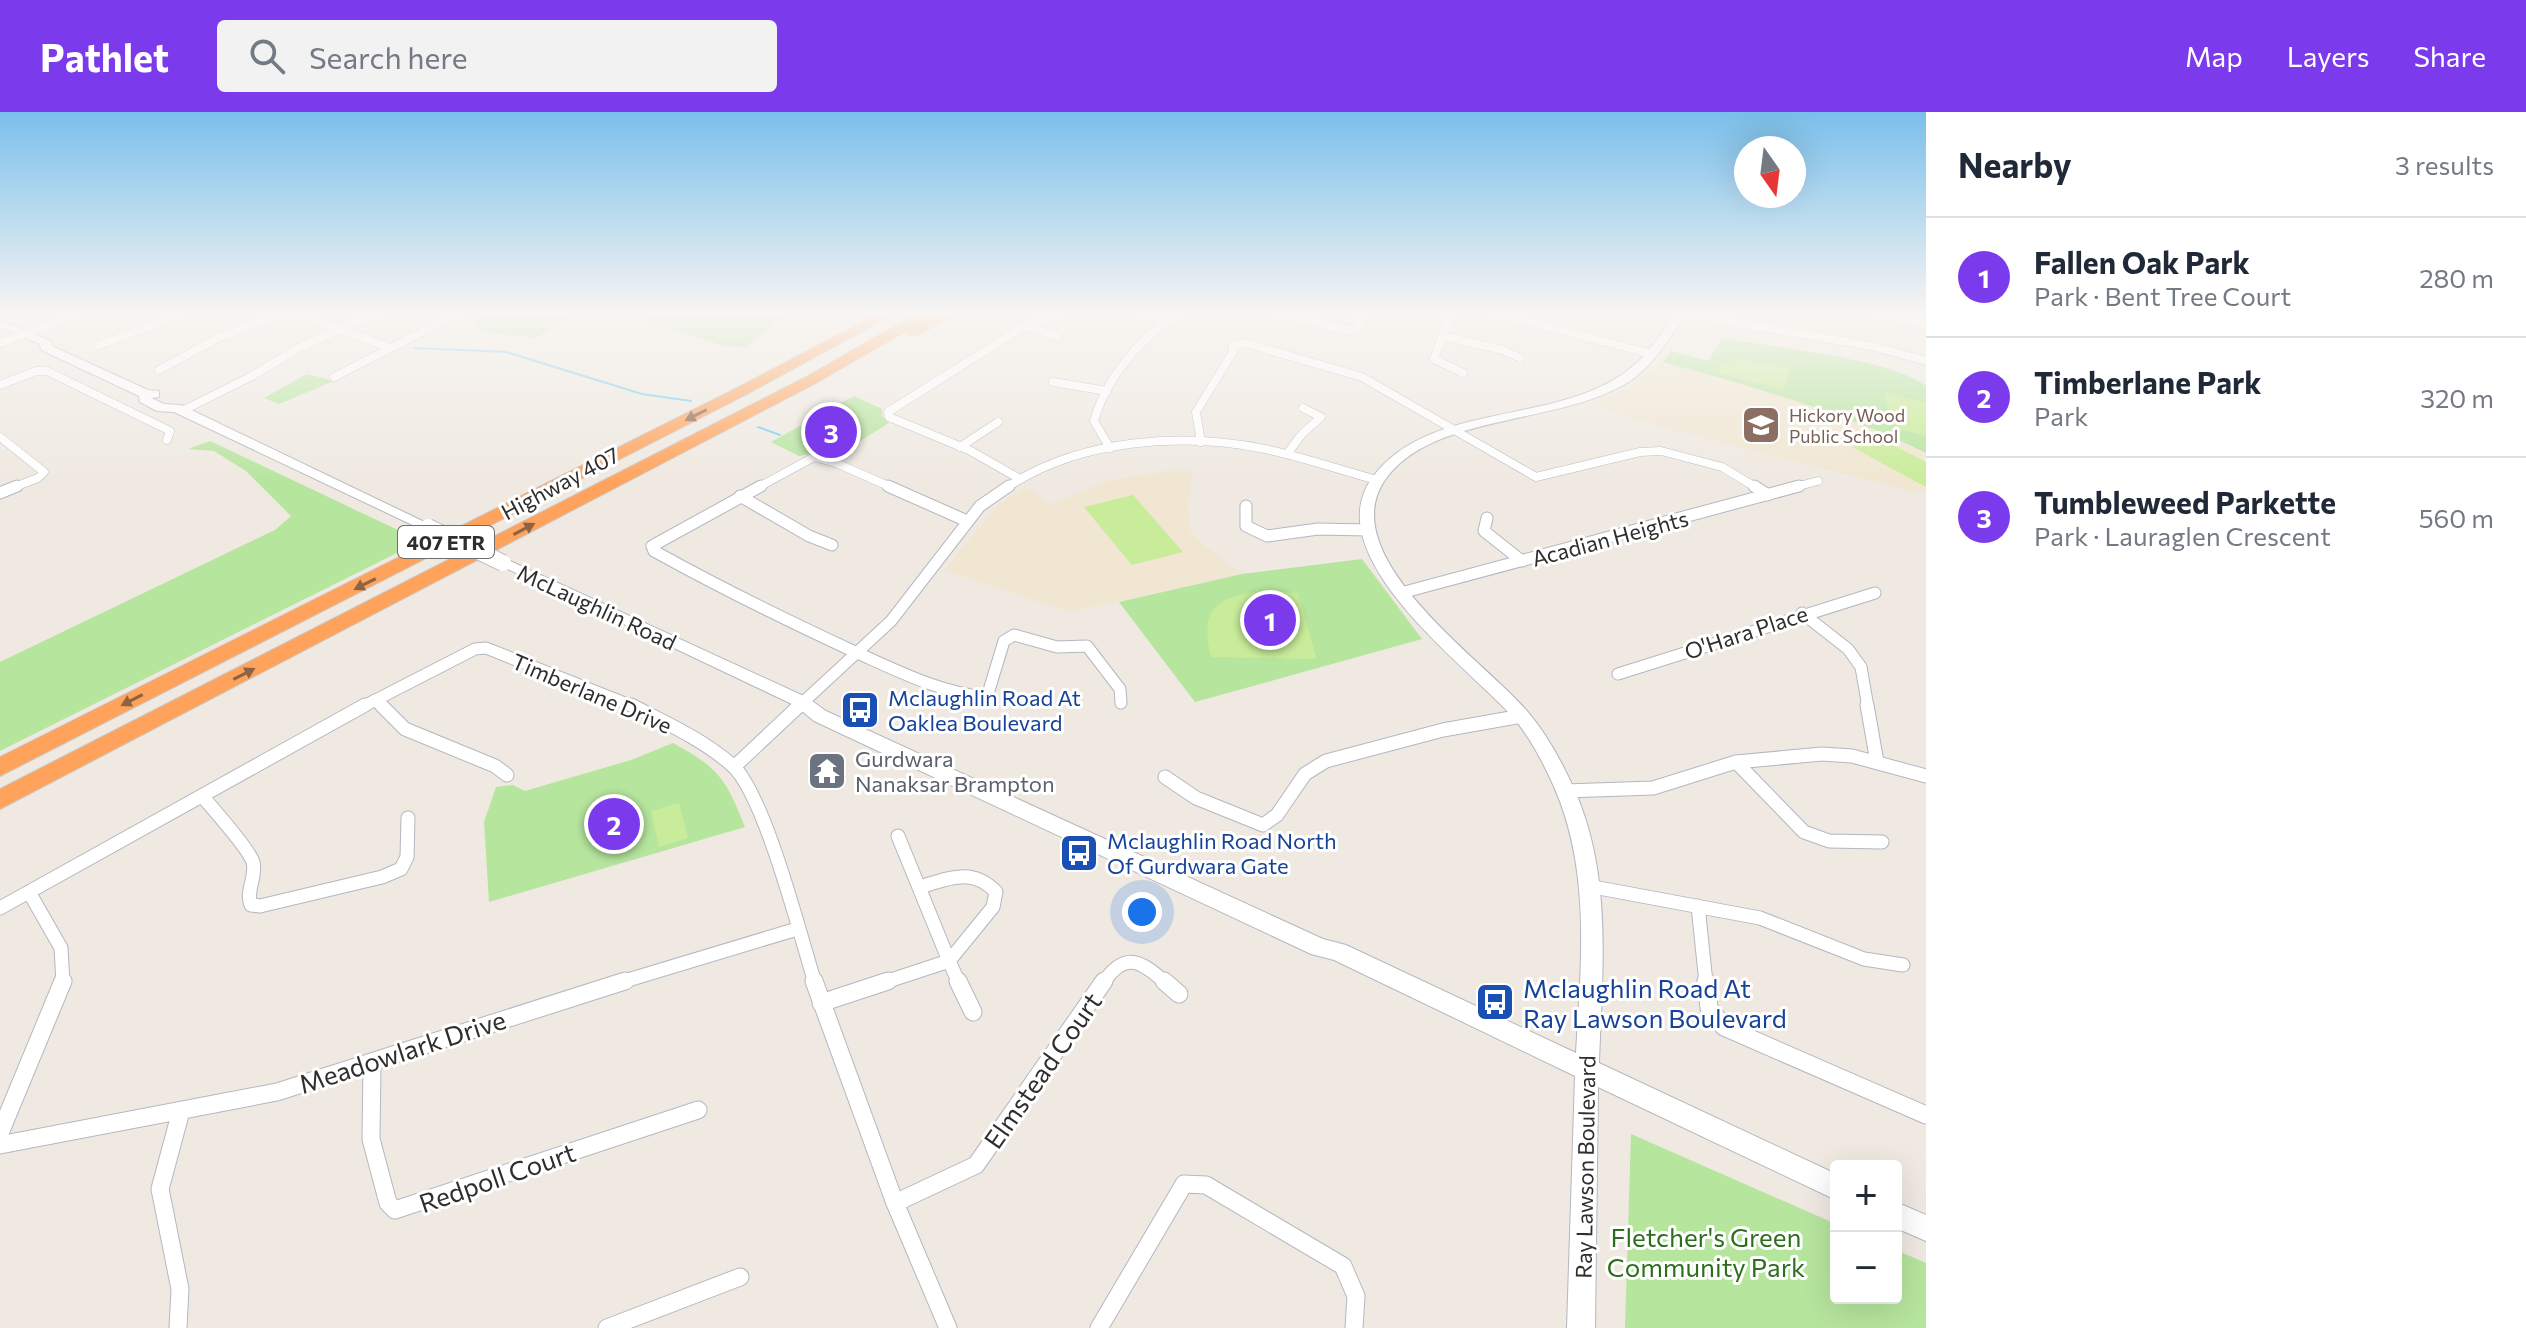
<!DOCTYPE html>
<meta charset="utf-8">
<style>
body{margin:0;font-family:Commissioner,sans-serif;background:#f2f2f3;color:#1f2937}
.controls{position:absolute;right:24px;bottom:24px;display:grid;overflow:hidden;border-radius:8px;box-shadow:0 8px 32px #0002}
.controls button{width:72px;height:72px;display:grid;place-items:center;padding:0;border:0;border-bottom:2px solid #e0e1e3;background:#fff;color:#1f2937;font:40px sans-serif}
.compass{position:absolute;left:1734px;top:24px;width:72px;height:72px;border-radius:50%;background:#fff;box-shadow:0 8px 32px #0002;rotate:166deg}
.you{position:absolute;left:1142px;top:800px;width:28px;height:28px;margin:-20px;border:6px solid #fff;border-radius:50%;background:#1a73e8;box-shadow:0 0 0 12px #1a73e833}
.badge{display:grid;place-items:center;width:52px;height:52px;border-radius:50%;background:#7c3aed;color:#fff;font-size:26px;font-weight:700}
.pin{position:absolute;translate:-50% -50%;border:4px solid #fff;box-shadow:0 2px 8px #0006}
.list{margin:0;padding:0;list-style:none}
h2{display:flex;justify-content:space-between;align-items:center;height:104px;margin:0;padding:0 32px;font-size:34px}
h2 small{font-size:26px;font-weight:400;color:#747a83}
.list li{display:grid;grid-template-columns:52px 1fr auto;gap:24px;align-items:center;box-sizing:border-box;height:120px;padding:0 32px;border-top:2px solid #e0e1e3}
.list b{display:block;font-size:30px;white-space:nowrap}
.list p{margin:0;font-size:26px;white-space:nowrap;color:#747a83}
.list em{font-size:26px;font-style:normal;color:#747a83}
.icon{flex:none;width:44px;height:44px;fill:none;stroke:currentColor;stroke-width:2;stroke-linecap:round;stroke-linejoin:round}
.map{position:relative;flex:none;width:1926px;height:1216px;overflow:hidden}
header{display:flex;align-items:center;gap:48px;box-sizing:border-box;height:112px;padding:0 40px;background:#7c3aed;color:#fff}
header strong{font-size:38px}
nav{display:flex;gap:44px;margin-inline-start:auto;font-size:28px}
.search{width:560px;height:72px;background:#f2f2f3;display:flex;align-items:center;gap:20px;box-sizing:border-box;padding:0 28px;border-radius:8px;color:#747a83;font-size:30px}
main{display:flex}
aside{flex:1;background:#fff}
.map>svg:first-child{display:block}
.education{fill:#f0e6d1}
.green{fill:#b6e59e}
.pitch{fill:#c9ec9a}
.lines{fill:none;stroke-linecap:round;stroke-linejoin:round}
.stream{stroke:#75cff0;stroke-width:2}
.street-far3-casing{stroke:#b4b7c1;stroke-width:9}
.street-far2-casing{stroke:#b4b7c1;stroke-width:13}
.street-far1-casing{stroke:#b4b7c1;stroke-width:15}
.street-casing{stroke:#b4b7c1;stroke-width:19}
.secondary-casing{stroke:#b4b7c1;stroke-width:2}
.highway-casing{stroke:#c9c9c9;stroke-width:2}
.street-far3{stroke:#fff;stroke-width:8}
.street-far2{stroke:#fff;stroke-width:11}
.street-far1{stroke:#fff;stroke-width:13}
.street{stroke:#fff;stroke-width:17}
.secondary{fill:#fff;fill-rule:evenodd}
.highway{fill:#ffa35c;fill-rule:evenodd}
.secondary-bridge-casing{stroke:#b4b7c1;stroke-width:18;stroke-linecap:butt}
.secondary-bridge{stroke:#fff;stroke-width:16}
.oneway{fill:#8c6343}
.labels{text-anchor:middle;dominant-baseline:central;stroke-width:6;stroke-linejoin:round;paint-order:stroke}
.far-education-label{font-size:18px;fill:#785e54;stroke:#fff;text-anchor:start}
.shield{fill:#fff;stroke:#6d6d6d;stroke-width:2}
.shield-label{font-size:20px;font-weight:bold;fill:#2e2e2e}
.street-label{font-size:22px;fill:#2e2e2e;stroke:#fff}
.transit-label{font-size:22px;fill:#164399;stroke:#fff;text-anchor:start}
.worship-label{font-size:22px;fill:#5b616d;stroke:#fff;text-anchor:start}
.near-transit-label{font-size:26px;fill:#164399;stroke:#fff;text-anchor:start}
.near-street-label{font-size:26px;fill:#2e2e2e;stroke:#fff}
.near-park-label{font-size:26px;fill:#2c6e1b;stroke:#fff}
</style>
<header>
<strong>Pathlet</strong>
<div class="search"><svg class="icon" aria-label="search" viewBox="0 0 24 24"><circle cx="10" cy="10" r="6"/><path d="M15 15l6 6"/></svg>Search here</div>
<nav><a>Map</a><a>Layers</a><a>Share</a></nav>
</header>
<main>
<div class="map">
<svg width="1926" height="1216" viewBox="0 0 1926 1216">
<rect width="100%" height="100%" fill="#efe9e1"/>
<g class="education">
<path d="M1663 250 1782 282 1878 318 1926 341V379L1920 381 1640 309 1593 292 1634 273Z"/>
<path d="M1166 359H1192L1188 394 1190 419 1205 434 1242 462 1069 500 944 458 995 396 1025 375 1052 392 1104 370Z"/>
</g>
<g class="green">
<path d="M490 201H582L535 226 487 220 471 212Z"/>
<path d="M622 201H805L808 204 777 209 746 236 718 232Z"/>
<path d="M1722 226C1770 235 1891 246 1926 274V341C1842 300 1754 275 1663 250L1671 239 1708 249Z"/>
<path d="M307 262 334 269 279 292 264 286Z"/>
<path d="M854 284 882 297V304L889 311 836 344 820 340 799 344 771 330Z"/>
<path d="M210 329 421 429 0 639V550L275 418 291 404 246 359 214 339 188 337Z"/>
<path d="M1362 447 1422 527 1195 590 1119 490 1242 462Z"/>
<path d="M673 631C719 656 726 667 745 715L489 790 484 710 496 675 513 673 525 679 631 648Z"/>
<path d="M1631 1022 1836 1112V1186H1896V1138L1926 1151V1216H1625Z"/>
</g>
<g class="pitch">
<path d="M1740 248 1790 256 1784 278 1718 261 1722 253Z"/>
<path d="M1884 281 1926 291V324L1895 316Z"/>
<path d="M1882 327 1926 350V375L1852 335Z"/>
<path d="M1133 383 1183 440 1132 453 1084 395Z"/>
<path d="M1259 479 1298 481 1316 545 1314 547 1211 545C1200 498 1213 487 1259 479Z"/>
<path d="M679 691 688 726 659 735 651 699Z"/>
</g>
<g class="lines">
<g class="stream">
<path d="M414 236 506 240 642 282 691 289"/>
<path d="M758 315 780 323"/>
</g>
<g class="street-far3-casing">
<g id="street-far3">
<path d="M296 201 390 236"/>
<path d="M1138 201 1167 207"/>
<path d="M1277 201 1348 218 1356 217 1365 201"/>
<path d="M1451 201 1434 247 1463 261"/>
<path d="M1494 201 1652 242"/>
<path d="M1680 201 1871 234 1926 249"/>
<path d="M1873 201 1926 212"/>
<path d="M1026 213 1056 224"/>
<path d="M1442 224 1503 238 1520 246"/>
<path d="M0 231 81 201"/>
<path d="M99 233 185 201"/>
<path d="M159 258 218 226 283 201"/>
<path d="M334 265 460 201"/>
<path d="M1053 270 1107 279"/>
<path d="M0 273 36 259H47L170 319 167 328"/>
<path d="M182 299 254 263 298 236 377 201"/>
<path d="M0 325 44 360 38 366 12 376"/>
<path d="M1201 330 1196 300 1233 240V234L1245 231 1362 265 1536 365 1640 340 1661 339 1722 355 1757 376"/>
<path d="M960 335 998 310"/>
<path d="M1110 336 1094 309C1106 266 1142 223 1181 201"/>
<path d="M1287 342 1302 322 1321 305 1303 296"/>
<path d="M1020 367 969 338 889 305 888 300 1026 213 1063 201"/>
<path d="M757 376 814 345 836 351 893 376"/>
<path d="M1006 376C1079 327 1181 320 1265 337 1303 345 1340 358 1377 368"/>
<path d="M1791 376 1818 369"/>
</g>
</g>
<g class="street-far2-casing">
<g id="street-far2">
<path d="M761 374 652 434 654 439C719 475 786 508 853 539 896 558 940 581 987 585L1004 529 1014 523 1057 535 1087 534 1120 577 1121 591"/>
<path d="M888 374 967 409"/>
<path d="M1754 374 1768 383"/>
<path d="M0 381 17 374"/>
<path d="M740 384 809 424 832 433"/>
<path d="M1246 394V414L1267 424 1318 417 1368 418"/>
<path d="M1487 406 1484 419 1522 449"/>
<path d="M1401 481 1799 374"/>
<path d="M1802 501 1848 537 1861 555 1868 595"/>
<path d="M1618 562 1875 481"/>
<path d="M375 588 383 595"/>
<path d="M362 595 475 537 486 536 635 595"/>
<path d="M798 595 891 509 980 394 1009 374"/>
</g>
</g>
<g class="street-far1-casing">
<g id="street-far1">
<path d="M381 593 405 617 495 654 507 663"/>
<path d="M631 593C666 611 702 627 732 653 765 683 800 823 815 871"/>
<path d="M1867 593 1877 650"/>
<path d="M1736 650 1804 720 1829 729 1882 730"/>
<path d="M734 655 800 593"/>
<path d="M1165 665 1196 686 1263 713 1277 703 1305 662 1326 649 1443 618 1522 604"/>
<path d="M1565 679 1653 676 1736 650 1822 642 1852 644 1926 664"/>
<path d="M203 685C214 698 249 737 253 750 257 765 245 779 251 793L260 794 382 765 401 757 407 745 408 706"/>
<path d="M1588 774 1760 806 1864 847 1903 853"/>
<path d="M920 775C949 766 973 755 996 780L993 795 949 849 959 871"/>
<path d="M29 780 61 836 63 871"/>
<path d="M1698 794 1706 871"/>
<path d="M0 796 365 593"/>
<path d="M618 871 797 817"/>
<path d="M882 871 949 849 898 724"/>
<path d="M1103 871C1125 839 1140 848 1166 871"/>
</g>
</g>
<g class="street-casing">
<g id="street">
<path d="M814 869 895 1091 948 1216"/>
<path d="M958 869 973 900"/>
<path d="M1164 869 1179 882"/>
<path d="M1706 869 1709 896 1724 915 1926 1003"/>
<path d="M821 891 888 869"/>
<path d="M372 952 371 1027 388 1091 395 1098 698 998"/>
<path d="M0 1021 63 869"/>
<path d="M0 1033 277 980 625 869"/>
<path d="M895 1091 976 1053 1104 869"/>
<path d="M178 1216 180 1177 160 1077 181 999"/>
<path d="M607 1216 740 1165"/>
<path d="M1099 1216 1184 1072 1206 1073 1343 1154 1356 1184 1354 1216"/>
</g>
</g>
<g class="secondary-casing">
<g id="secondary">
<path d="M1675 201H1686C1671 224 1656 250 1633 267 1565 314 1432 300 1385 368 1332 445 1485 549 1527 599 1546 621 1562 650 1574 677 1613 763 1602 859 1599 951L1836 1062V1088L1598 975 1595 1216H1567L1575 964 1334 848 1311 842 814 609 796 594 495 451 503 446 508 448 808 586 826 599 1323 827 1346 833 1576 941C1581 852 1591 761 1555 677 1544 652 1530 625 1512 604 1467 554 1316 444 1372 366 1427 290 1552 313 1624 261 1646 246 1661 222 1675 201Z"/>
<path d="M0 208 51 229 52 234 148 278 159 279V285L151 286 164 292 181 293 435 415 433 418H423L174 300 157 299 140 290 139 284 41 238 40 232 0 215Z"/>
<path d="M1896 1090 1926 1103V1129L1896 1116Z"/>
</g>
</g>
<g class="highway-casing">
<g id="highway">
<path d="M879 201H896L747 282 0 664V645L737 276Z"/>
<path d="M917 201H933L912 215 941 201H958L918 223H908V218L816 271 0 697V677L806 265Z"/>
</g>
</g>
<use href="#street-far3" class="street-far3"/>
<use href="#street-far2" class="street-far2"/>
<use href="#street-far1" class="street-far1"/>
<use href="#street" class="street"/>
<use href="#secondary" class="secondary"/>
<use href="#highway" class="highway"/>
<g class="secondary-bridge-casing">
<path id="secondary-bridge" d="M428 415 503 451"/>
</g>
<use href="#secondary-bridge" class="secondary-bridge"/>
</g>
<defs><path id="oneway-solid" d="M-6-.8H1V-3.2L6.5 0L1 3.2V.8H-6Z" transform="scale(2)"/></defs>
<g class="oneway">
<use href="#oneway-solid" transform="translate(696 303) rotate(153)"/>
<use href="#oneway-solid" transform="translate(524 417) rotate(-28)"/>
<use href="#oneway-solid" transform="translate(365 472) rotate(153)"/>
<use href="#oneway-solid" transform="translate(244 562) rotate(-27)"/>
<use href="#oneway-solid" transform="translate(132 588) rotate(153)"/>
</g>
<linearGradient id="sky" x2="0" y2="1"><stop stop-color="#7abfeb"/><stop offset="0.54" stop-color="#f8f5f2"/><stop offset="1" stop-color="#f8f5f2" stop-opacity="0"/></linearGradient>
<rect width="1926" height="371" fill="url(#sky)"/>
<defs>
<g id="school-square" transform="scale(2)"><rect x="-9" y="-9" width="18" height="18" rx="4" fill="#8d6e63" stroke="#fff"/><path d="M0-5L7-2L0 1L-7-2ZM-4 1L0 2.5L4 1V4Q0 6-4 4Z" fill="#fff"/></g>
<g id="bus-square" transform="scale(2)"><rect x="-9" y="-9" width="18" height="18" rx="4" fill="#1a4fb4" stroke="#fff"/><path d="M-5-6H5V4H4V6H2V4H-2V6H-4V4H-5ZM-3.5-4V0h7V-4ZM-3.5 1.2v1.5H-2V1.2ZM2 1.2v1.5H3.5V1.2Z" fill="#fff"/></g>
<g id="temple-square" transform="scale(2)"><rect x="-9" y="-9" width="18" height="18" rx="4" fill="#6b7280" stroke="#fff"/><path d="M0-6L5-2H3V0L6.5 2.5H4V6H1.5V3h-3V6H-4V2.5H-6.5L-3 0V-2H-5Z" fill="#fff"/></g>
</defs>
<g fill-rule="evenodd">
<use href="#school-square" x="1761" y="313"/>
<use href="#bus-square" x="860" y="598"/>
<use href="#temple-square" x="827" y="659"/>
<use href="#bus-square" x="1079" y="741"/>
<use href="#bus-square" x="1495" y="890"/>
</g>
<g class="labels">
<g class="far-education-label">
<text x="1789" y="303">Hickory Wood<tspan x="1789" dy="21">Public School</tspan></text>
</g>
<rect class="shield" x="398" y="414" width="96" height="32" rx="6"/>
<g class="shield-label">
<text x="446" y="430">407 ETR</text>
</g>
<g class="street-label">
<text transform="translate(560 371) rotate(-28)">Highway 407</text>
<text transform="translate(1610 426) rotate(-15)">Acadian Heights</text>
<text transform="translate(597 495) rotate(25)">McLaughlin Road</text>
<text transform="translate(1746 520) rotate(-18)">O'Hara Place</text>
<text transform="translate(592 581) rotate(23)">Timberlane Drive</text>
<text transform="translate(1585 1055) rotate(-89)">Ray Lawson Boulevard</text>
</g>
<g class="transit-label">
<text x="888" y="585">Mclaughlin Road At<tspan x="888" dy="25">Oaklea Boulevard</tspan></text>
<text x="1107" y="728">Mclaughlin Road North<tspan x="1107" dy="25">Of Gurdwara Gate</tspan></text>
</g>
<g class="worship-label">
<text x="855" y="646">Gurdwara<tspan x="855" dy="25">Nanaksar Brampton</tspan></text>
</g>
<g class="near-transit-label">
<text x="1523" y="875">Mclaughlin Road At<tspan x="1523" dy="30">Ray Lawson Boulevard</tspan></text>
</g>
<g class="near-street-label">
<text transform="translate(402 939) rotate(-18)">Meadowlark Drive</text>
<text transform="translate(1042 958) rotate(-55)">Elmstead Court</text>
<text transform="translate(497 1065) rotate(-19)">Redpoll Court</text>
</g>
<g class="near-park-label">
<text x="1706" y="1124">Fletcher's Green<tspan x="1706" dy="30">Community Park</tspan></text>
</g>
</g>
</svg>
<div class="controls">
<button>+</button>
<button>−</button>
</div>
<svg class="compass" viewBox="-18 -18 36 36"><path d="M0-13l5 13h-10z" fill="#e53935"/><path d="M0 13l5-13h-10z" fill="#747a83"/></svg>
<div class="you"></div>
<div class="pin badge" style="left:1270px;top:508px">1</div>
<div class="pin badge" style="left:614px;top:712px">2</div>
<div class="pin badge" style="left:831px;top:320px">3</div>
</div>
<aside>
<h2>Nearby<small>3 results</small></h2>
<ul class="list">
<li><span class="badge">1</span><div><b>Fallen Oak Park</b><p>Park · Bent Tree Court</p></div><em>280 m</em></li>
<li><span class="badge">2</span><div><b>Timberlane Park</b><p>Park</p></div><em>320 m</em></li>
<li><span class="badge">3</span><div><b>Tumbleweed Parkette</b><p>Park · Lauraglen Crescent</p></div><em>560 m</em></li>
</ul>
</aside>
</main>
